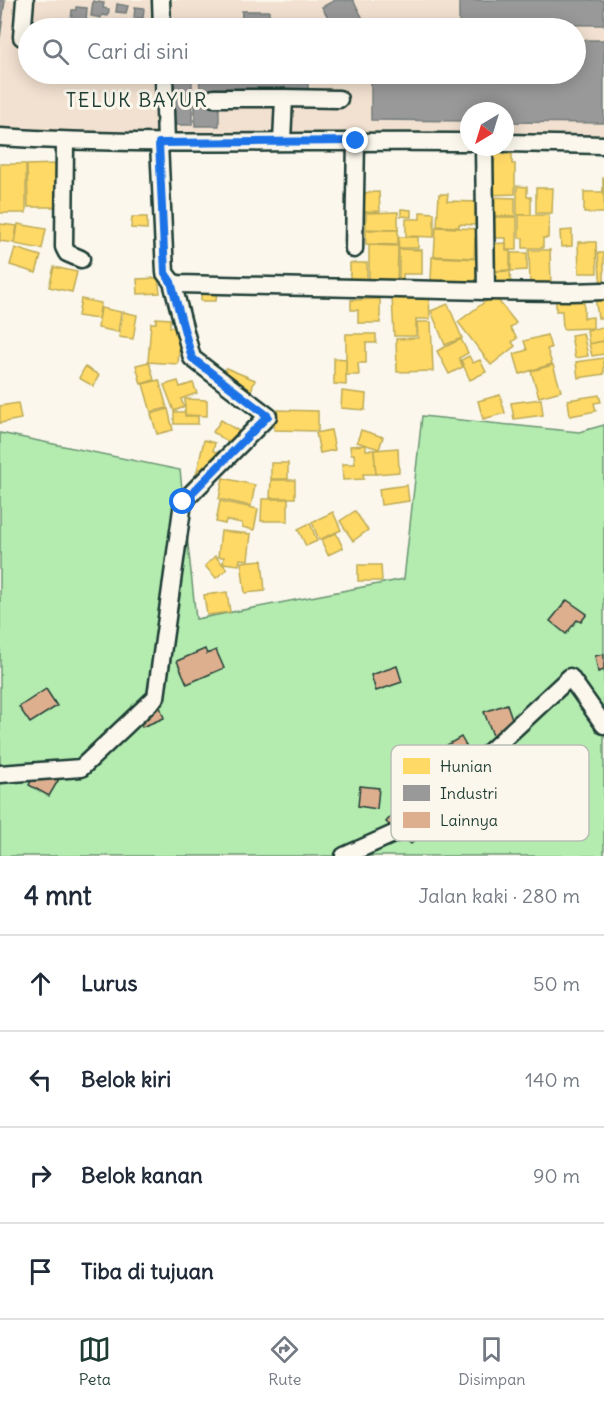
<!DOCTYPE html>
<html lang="id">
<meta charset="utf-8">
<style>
body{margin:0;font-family:Delius,sans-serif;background:#f6f6f7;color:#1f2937}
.compass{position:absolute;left:460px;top:102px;width:54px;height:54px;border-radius:50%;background:#fff;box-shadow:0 3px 15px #0003;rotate:218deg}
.stop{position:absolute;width:18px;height:18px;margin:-14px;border:4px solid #1a73e8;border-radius:50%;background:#fff}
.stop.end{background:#1a73e8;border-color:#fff;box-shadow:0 2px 6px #0008}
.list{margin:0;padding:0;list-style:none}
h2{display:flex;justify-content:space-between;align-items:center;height:78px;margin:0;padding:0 24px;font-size:26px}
h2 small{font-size:20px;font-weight:400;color:#747a83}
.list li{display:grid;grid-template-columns:39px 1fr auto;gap:18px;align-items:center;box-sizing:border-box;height:96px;padding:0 24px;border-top:2px solid #e0e1e3}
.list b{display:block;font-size:22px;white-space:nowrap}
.list em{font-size:20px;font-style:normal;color:#747a83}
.icon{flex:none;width:33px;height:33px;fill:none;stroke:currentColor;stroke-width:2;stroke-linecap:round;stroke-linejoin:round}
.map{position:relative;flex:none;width:604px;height:856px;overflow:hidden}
.search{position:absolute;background:#fff;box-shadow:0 3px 15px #0003;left:18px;right:18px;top:18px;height:66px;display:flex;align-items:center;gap:15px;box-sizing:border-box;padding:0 21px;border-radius:33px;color:#747a83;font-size:22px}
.sheet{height:462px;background:#fff}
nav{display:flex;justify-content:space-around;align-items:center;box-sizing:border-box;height:84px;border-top:2px solid #e0e1e3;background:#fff;font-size:16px;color:#747a83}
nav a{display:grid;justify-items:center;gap:3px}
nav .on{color:#1f3d34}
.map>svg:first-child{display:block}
.built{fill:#f2e1d0;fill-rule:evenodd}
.green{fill:#b4ecb0;stroke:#6a9472;stroke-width:1.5}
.homes{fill:#ffd966;stroke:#bcaa57;stroke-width:1.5}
.industry{fill:#999;stroke:#747d7b;stroke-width:1.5}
.building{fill:#deaf8f;stroke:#1f3d34;stroke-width:1.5}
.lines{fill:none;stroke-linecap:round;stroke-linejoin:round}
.minor-casing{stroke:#1f3d34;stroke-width:21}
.minor{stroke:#fbf7ec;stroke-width:16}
.route{stroke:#1a73e8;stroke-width:8}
.labels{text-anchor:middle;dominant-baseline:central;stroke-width:6;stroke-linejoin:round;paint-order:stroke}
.quarter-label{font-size:20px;letter-spacing:1.5px;fill:#1f3d34;stroke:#fbf7ec}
.key{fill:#fbf7ec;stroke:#b9bfb5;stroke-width:1.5}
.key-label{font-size:16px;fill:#1f3d34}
</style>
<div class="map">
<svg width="604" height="856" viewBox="0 0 604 856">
<rect width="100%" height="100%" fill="#fbf7ec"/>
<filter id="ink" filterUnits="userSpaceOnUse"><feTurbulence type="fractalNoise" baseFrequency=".0167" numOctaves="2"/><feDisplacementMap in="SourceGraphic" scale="12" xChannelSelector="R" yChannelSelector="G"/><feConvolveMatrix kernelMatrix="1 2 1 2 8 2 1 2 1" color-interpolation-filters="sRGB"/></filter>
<g filter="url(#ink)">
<path class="built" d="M0 0H604V145H505V111H469V144L0 143ZM28 28H576V74H28Z"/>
<path class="green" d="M422 416 579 432 604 425V856H0V433L180 470 196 619 404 579Z"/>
<g class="homes">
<path d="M494 154H512V164H515V194L488 195 487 164 494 163Z"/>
<rect x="0" y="164" width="26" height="49"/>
<path d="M57 164V207H28L27 165Z"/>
<path d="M603 178H604V213H584V192H603Z"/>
<path d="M517 186 527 187V197H531V215H517Z"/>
<path d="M536 188H553L552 213H536Z"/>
<path d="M379 192 380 211 359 212 358 193Z"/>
<path d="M439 194H448L447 201 476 202 475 225 459 224V227L437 226Z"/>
<path d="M487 197 515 198V216H487Z"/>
<path d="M401 209 411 210V217L401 216Z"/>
<path d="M398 212V230L366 229V213Z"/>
<path d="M420 212 434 213V237L406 236V219H420Z"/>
<path d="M519 215H549L548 238H543V248H523V238H519Z"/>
<path d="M132 217H147V229L131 228Z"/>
<path d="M488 217H517V250H506V238H488Z"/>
<path d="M0 224 17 226 14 243 0 241Z"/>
<path d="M18 224 46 229 42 249 15 244Z"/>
<path d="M436 227 478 229V239L475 238 474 258 434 256Z"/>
<path d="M366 230H398V245L366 244Z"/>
<path d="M572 230V246L561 247 560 231Z"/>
<path d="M399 237H418V248H398Z"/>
<path d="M578 242H596L597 273H579Z"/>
<path d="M506 243V251H510V270L490 271 489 244Z"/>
<path d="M369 245 398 246 397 286H369Z"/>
<path d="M15 248 41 256 36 273 10 265Z"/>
<path d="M399 249 422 250V274H403V283H399Z"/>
<path d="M529 250H550L551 285 530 286Z"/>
<path d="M511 253H527V270L511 271Z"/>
<path d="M598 253H604V286H601Z"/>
<path d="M432 257 481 259 480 287 444 285 445 281H431Z"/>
<rect x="350" y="263" width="17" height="22"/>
<path d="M54 267 77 272 72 292 49 287Z"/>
<path d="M510 271 511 286 491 287 490 272Z"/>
<path d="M158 278 160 293 138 294 137 279Z"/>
<path d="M201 289H217L216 301H201Z"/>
<path d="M429 295 430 319H416V336H394L392 296Z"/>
<path d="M494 295 516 323 510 328 517 338 512 342 515 346 491 365 458 322Z"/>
<path d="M604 295V318H598L595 296Z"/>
<path d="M584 296V318L593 317V328L563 329 562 311H556V301H561V297Z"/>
<path d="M81 299 101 303 98 319 78 316Z"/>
<path d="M380 299V323H358V310H351V300Z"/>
<path d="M448 304 462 338 445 345 431 311Z"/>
<path d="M101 308 121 312 118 332 98 328Z"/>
<path d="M123 312 137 315 133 339 119 337Z"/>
<path d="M156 318 170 319V327L181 328 178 364 148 362 151 323H156Z"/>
<path d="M417 322H431L433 371 397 372 396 339 418 338Z"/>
<path d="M604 327V341L589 344 587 330Z"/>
<path d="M583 333 588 356 575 358 571 335Z"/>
<path d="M346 334H376V343H366V363H358L359 375H346Z"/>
<path d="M547 335 551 348 547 349 552 364 520 374 514 354 527 350 524 341Z"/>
<path d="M461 339 468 353 459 358 463 367 449 374 437 351Z"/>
<path d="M604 341V354L592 356 589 344Z"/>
<path d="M469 356 473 363 480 360 486 372 470 380 461 360Z"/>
<path d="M334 358 346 359V385L334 384Z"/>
<path d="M604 358V374L578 378 576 362Z"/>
<path d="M149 362 154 380 141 384 136 365Z"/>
<path d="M553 365 561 391 539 397 531 371Z"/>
<path d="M85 367 99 375 93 386 79 378Z"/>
<path d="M226 368 255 380 249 396 219 383Z"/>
<path d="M159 380 167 408 151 412 143 384Z"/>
<path d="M178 381 180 387 193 383 197 393 181 399 184 407 174 411 164 385Z"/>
<path d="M342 391 366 394 365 410 341 408Z"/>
<path d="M500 395 505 413 483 419 478 401Z"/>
<path d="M599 395 601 402 594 403 596 411 570 416 568 400Z"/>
<path d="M185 399 207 400V416L185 415Z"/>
<path d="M541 399 543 415 514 419 511 403Z"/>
<path d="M18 403 21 419 0 423V406Z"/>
<path d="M168 409 173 430 157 434 151 414Z"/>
<path d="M275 410 318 411V431L274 430Z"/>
<path d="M174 412H185V416H198V424H174Z"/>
<path d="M221 420 248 437 234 446 213 432Z"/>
<path d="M331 430 335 450 320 453 316 433Z"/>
<path d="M361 430 383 437 379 449 357 442Z"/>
<path d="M204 440 215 443 213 451 218 452 216 461 195 480Z"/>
<path d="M366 445V450H374L376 474H363L364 479 343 480 342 464H355L354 454H351L350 446Z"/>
<path d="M398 448 399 472 376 474 374 450Z"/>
<rect x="271" y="463" width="17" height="16"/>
<path d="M223 478 255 485 251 506 219 499Z"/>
<path d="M271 480H295V498H270Z"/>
<path d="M407 485 409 501 381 505 379 489Z"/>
<path d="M262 499H288V521H261Z"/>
<path d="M220 501 258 509 254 530 242 527V523L226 520 225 524 216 522Z"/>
<path d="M355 511 368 530 353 541 340 521Z"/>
<path d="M333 512 341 530 319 540 312 522Z"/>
<path d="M310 523 317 541 306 546 298 529Z"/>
<path d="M221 531 251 534 248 560 240 559 239 565 223 563 224 557H218Z"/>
<path d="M336 533 343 548 328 555 321 540Z"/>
<path d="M215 556 227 569 216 578 205 566Z"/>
<path d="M262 560 265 591 245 593 241 562Z"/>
<path d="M358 565H381L382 581H358Z"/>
<path d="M227 592 230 612 207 615 204 595Z"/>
</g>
<g class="industry">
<path d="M0 0H5L0 38Z"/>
<path d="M335 0H353L368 28H334L322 7Z"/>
<path d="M459 0H604V25L459 24Z"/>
<path d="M93 1 104 3 103 8 109 9 108 16 102 15 101 18 91 16Z"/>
<path d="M117 4 128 6 126 13 116 12Z"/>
<path d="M76 7 87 8 86 22 71 21 72 10H76Z"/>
<path d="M135 7 144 8 143 18H134Z"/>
<path d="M242 11H269V28H241Z"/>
<path d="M576 40H604V123L505 122V111H469V121L371 120V74H576Z"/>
<rect x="172" y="74" width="20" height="51"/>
<path d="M199 74H308V89L200 91Z"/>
<rect x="195" y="104" width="24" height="22"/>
</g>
<g class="building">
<path d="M567 600 587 614 581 622 577 620 566 634 550 621Z"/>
<path d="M205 649 207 654 216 650 224 668 187 684 177 661Z"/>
<path d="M604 654V670L598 672 595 656Z"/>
<path d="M397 666 402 682 376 691 371 675Z"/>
<path d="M46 689 57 706 30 723 19 707Z"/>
<path d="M159 704 164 718 142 727 136 712Z"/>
<path d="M507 704 516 730 494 738 484 712Z"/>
<path d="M461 737 475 762 461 770 447 745Z"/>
<path d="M38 768 59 779 49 796 29 785Z"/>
<path d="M360 786 379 788 377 809 358 806Z"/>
<path d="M398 808 423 830 411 844 386 822Z"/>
</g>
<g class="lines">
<g class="minor-casing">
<g id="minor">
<path d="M161 0 162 28"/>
<path d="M22 37 25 0"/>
<path d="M164 74 166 143"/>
<path d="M214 98H284"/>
<path d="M0 137C156 147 313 140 469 142"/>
<path d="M282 141 284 98 339 99"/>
<path d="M65 142 64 247 67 253 81 259"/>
<path d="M159 143 165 273 172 282 178 284 486 291 571 292 604 291"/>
<path d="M505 143 604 145"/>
<path d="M484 147 486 291"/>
<path d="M354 249 356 141"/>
<path d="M0 774 81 768 156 697 183 502 268 416 192 358 172 282"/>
<path d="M344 856 409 827 570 677 604 725"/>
</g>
</g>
<use href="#minor" class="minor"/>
</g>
</g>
<g class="lines" filter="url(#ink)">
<path class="route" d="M183 502 268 416 192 358 171 282 165 273 159 143 356 141"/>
</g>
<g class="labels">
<g class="quarter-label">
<text x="137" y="99">TELUK BAYUR</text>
</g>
</g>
<rect x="391" y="745" width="198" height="96" rx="9" class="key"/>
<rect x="403" y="758" width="27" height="16" fill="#ffd966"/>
<rect x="403" y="785" width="27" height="16" fill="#999"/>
<rect x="403" y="812" width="27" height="16" fill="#deaf8f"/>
<g class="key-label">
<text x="440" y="772">Hunian</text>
<text x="440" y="799">Industri</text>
<text x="440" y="826">Lainnya</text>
</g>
</svg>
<svg class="compass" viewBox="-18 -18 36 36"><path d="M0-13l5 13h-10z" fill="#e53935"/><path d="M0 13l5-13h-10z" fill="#747a83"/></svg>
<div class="stop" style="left:183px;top:502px"></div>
<div class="stop end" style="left:356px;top:141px"></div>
<div class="search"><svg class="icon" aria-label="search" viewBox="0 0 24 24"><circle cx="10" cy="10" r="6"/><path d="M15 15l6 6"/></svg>Cari di sini</div>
</div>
<section class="sheet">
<h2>4 mnt<small>Jalan kaki · 280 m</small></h2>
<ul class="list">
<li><svg class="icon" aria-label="ahead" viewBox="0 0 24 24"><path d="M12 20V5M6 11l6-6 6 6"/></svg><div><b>Lurus</b></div><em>50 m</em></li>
<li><svg class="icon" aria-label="left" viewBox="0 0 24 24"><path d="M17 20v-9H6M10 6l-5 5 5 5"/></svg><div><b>Belok kiri</b></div><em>140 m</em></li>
<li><svg class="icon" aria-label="right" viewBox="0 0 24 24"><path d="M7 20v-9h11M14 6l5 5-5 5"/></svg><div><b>Belok kanan</b></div><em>90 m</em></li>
<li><svg class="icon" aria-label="arrive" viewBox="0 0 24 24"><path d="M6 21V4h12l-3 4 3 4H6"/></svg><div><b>Tiba di tujuan</b></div></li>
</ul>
</section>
<nav>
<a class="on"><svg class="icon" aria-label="map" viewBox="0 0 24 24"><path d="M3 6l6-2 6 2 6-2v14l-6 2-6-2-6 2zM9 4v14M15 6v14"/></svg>Peta</a>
<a><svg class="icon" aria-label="directions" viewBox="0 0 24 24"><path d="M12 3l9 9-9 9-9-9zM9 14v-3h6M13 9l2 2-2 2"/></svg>Rute</a>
<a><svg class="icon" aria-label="saved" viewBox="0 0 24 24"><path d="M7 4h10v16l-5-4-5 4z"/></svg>Disimpan</a>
</nav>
